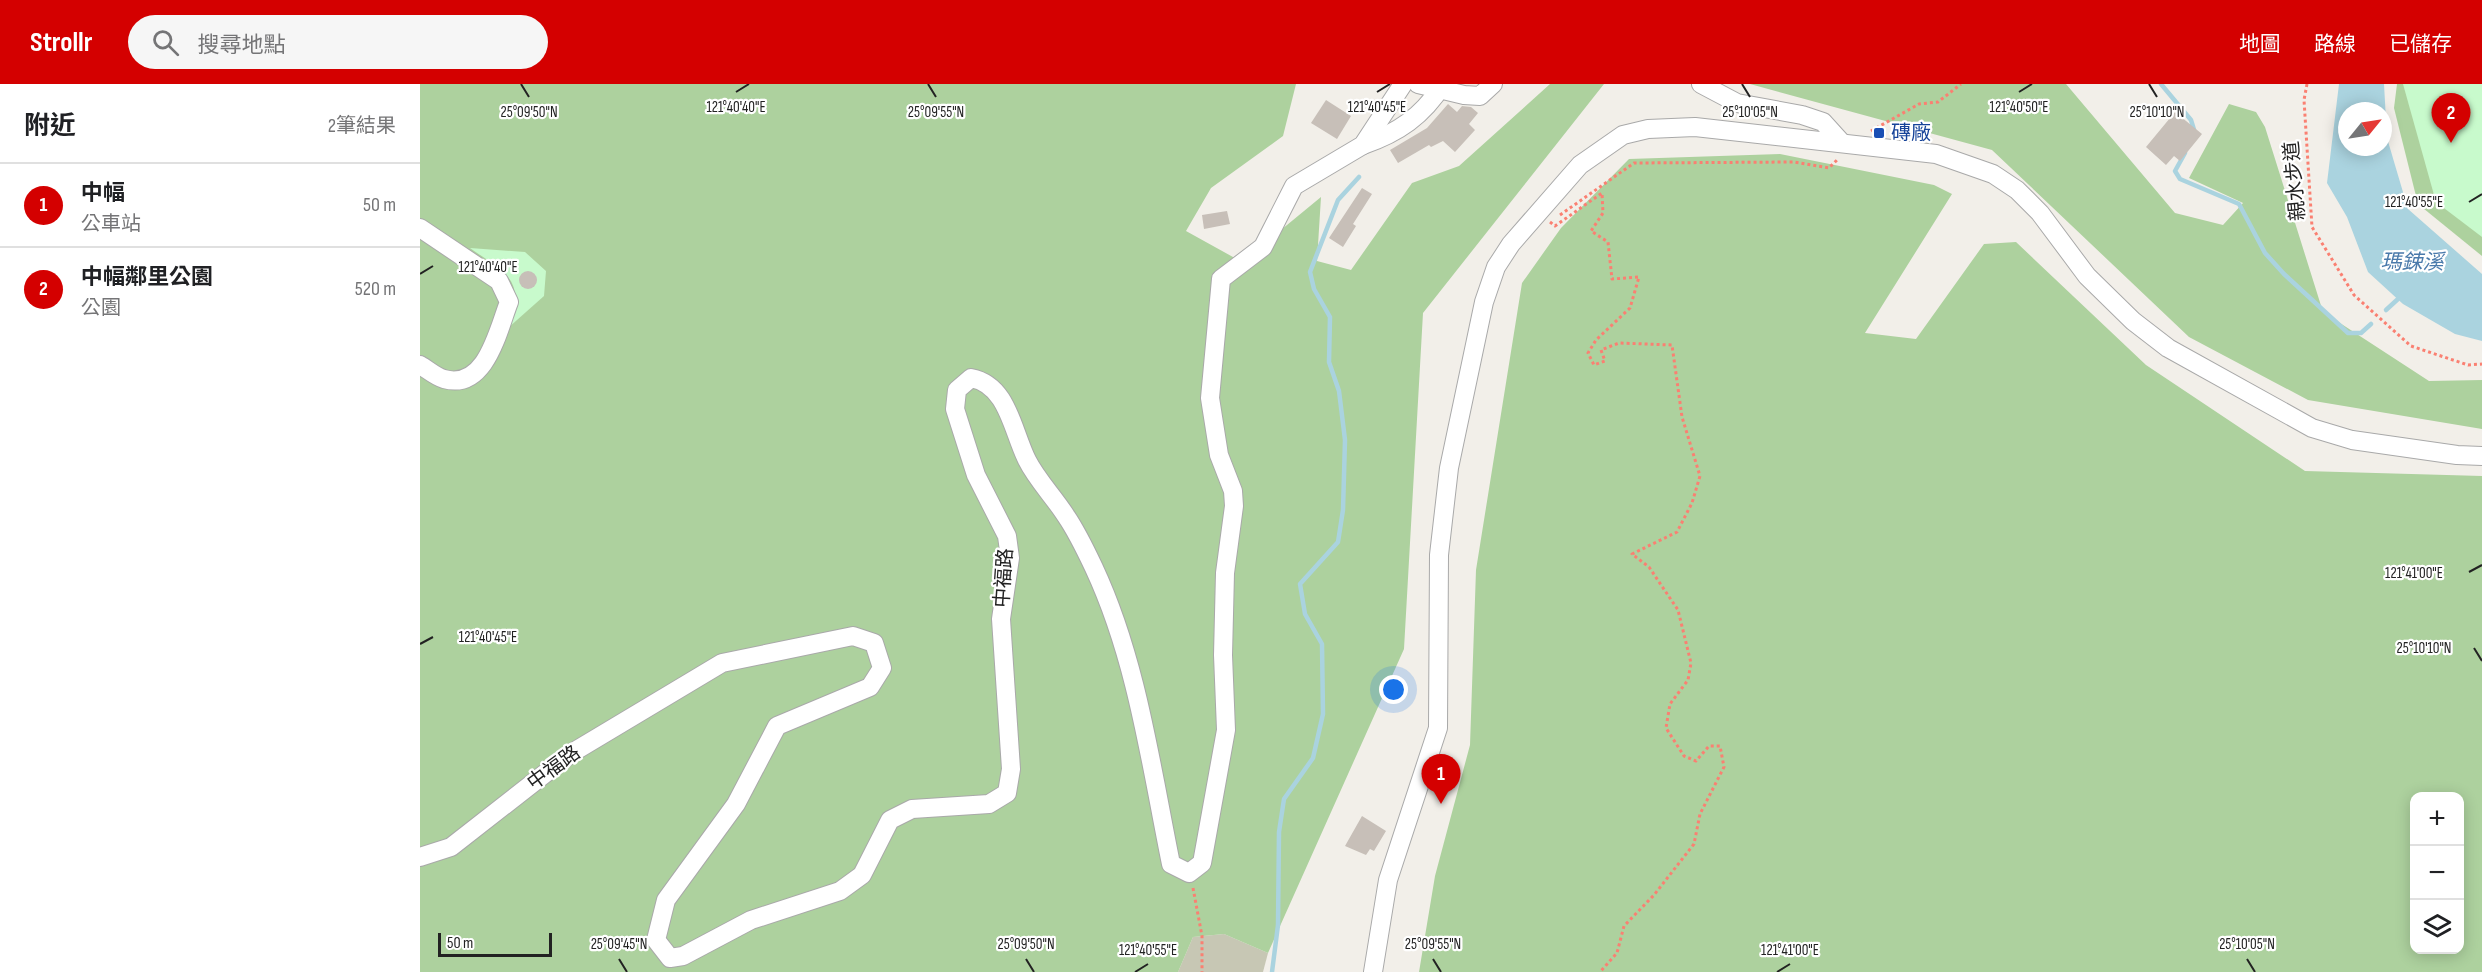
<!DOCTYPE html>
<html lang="zh-TW">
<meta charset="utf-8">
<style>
body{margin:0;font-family:"Sofia Sans Condensed","Noto Sans TC",sans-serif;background:#f6f6f6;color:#202124}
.controls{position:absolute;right:18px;bottom:18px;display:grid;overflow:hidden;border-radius:12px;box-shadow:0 3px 15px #0003}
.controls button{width:54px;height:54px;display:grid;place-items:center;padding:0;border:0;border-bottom:2px solid #e0e0e0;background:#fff;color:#202124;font:30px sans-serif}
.compass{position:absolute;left:1918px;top:18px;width:54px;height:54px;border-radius:50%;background:#fff;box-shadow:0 3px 15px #0003;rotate:60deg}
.scale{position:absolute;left:18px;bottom:15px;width:114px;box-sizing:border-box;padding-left:6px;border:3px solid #222;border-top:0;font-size:16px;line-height:21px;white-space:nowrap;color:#222;-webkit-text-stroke:4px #fff;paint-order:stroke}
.you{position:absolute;left:974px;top:606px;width:21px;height:21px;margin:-15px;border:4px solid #fff;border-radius:50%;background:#1a73e8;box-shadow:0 0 0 9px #1a73e833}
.badge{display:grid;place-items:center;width:39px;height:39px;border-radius:50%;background:#d40000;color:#fff;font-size:20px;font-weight:700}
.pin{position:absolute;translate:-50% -50px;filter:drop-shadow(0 2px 3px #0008)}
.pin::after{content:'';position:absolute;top:32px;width:21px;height:18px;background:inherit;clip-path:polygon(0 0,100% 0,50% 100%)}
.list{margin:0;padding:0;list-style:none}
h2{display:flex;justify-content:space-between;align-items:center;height:78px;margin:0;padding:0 24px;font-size:26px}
h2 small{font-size:20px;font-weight:400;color:#757577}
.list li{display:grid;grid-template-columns:39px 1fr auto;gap:18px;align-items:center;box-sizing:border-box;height:84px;padding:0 24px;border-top:2px solid #e0e0e0}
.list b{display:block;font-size:22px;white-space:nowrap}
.list p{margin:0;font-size:20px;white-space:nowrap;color:#757577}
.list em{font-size:20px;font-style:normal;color:#757577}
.icon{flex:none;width:33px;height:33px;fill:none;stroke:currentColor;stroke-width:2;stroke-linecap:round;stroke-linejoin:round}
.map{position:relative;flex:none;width:2062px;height:888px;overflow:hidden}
header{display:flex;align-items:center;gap:36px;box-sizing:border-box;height:84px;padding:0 30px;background:#d40000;color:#fff}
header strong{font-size:28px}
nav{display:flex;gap:33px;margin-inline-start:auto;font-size:21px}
.search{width:420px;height:54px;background:#f6f6f6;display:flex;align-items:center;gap:15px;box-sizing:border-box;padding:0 21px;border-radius:33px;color:#757577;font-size:22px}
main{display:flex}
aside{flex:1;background:#fff}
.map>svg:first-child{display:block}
.construction{fill:#c7c7b4}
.forest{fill:#add19e;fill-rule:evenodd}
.park{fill:#c8facc}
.water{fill:#aad3df;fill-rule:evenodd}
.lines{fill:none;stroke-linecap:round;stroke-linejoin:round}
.stream{stroke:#aad3df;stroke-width:4.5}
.building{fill:#c7bfb8}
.minor-casing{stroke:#a9a9a9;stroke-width:20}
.path{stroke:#fa8072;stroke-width:3;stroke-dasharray:3 3;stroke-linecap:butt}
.minor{stroke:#fff;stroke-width:18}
.ticks{fill:none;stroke:#222;stroke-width:2}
.transit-dot{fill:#1a4fb4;stroke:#fff;stroke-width:2}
.labels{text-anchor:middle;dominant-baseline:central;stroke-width:4.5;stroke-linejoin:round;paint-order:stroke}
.transit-label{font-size:20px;fill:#164399;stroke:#fff;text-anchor:start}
.street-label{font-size:20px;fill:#222;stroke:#fff}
.water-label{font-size:21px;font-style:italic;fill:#4a7aab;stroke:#fff}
.ticks-label{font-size:15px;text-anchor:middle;fill:#222;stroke:#fff;stroke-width:4.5;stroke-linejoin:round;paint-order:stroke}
</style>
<header>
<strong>Strollr</strong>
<div class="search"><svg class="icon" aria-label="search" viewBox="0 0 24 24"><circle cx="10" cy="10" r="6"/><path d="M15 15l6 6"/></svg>搜尋地點</div>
<nav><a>地圖</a><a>路線</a><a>已儲存</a></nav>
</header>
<main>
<aside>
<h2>附近<small>2筆結果</small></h2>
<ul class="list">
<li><span class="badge">1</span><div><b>中幅</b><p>公車站</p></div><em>50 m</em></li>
<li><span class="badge">2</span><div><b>中幅鄰里公園</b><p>公園</p></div><em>520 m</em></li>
</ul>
</aside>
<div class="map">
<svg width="2062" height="888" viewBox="0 0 2062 888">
<rect width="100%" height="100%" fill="#f2efe9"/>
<path class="construction" d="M804 850 848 869 843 888H758L773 853Z"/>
<g class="forest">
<path d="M0 0H876L863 52 791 104 766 147 822 178 901 113 897 177 931 186 992 99 1039 82 1130 0H1184L1003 229 984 565 848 869 804 850 773 853 758 888H0Z"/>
<path d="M1330 0H1646L1755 129 1803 141 1823 119 1769 94 1809 20 1836 28 1845 43 1903 228 2009 297 2062 296V345L1888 316 1769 253 1572 66Z"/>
<path d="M1977 0H2025L2062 44V172L1998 120 1974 24Z"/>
<path d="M1360 70 1514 101 1532 110 1445 249 1496 255 1564 160 1596 158 1726 281 1885 387 2062 392V888H999L1015 792 1050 661 1056 486 1102 199 1141 144 1209 75ZM2040 712V866H1994V712Z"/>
</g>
<g class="park">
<path d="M1983 0H2062V153L2016 118Z"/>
<path d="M50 164 105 168 126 187 124 212 88 244C106 195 88 191 50 164Z"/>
</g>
<path class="water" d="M1919 0H1964L1967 54 1988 125 2062 190V257L2035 250 1983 220 1948 188 1927 133 1907 99ZM1927 27H1963V63H1927Z"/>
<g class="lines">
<g class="stream">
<path d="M1741 0 1771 36 1775 49"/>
<path d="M1765 69 1755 87 1760 95 1819 120 1845 169 1864 190 1928 249H1941L1951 240"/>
<path d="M1966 226 1978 215"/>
<path d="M852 888 858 841 859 748 864 715 893 674 903 630 902 560 885 530 880 500 918 458 923 426 925 356 919 307 909 278 910 233 894 205 890 188 918 116 939 93"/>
</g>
</g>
<g class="building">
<path d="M906 16 931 32 917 55 891 39Z"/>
<path d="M1028 20 1037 28 1042 22 1051 23 1058 29 1049 40 1055 46 1035 68 1023 57 1011 63 1009 61 978 79 970 66 1007 44Z"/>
<path d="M1755 28 1782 50 1760 77 1754 72 1746 81 1726 63Z"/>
<path d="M942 104 952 110 933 140 936 142 923 163 909 154Z"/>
<path d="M807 127 810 140 784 145 782 131Z"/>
<circle cx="108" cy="196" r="9"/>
<path d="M942 732 966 747 954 767 950 765 946 771 925 762Z"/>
</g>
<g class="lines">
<g class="minor-casing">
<g id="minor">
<path d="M998 0 1044 11 1060 12 1073 0"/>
<path d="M1281 0 1317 19 1382 31 1403 38 1422 59"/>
<path d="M943 61C978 49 1003 32 1023 0"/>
<path d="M0 144 79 197 89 218C78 246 66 307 24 295 16 293 7 285 0 281"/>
<path d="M0 773 31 763 150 670 302 579 433 552 454 559 462 584 450 603 357 642 316 720 246 816 236 856 250 874 263 872 331 836 420 807 442 791 470 736 492 725 569 720 587 709 591 685 581 535 590 474 587 452 556 391 535 325 537 306 551 294C588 301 592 346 607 376 617 396 634 413 646 432 657 448 666 467 674 484 717 576 731 682 751 780L769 789 782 779 806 646 803 571 805 489 814 422 813 407 799 371 790 314 801 195 843 163 874 102 943 61 983 0"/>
<path d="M953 888 968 796 1018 644 1019 471 1029 384 1064 218 1076 183 1091 160 1160 81 1203 51 1228 45 1275 43 1516 70 1573 90 1597 106 1620 129 1667 192 1713 237 1748 264 1892 344 1932 356 2037 371 2062 372"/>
</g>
</g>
<g class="path">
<path d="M1887 0 1884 16 1892 143 1934 211 1991 262 2048 281 2062 280"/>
<path d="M1451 47 1499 20 1518 18 1541 0"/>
<path d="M1140 131 1214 79 1374 78 1409 84 1417 76"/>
<path d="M1130 138 1135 142 1182 109 1183 129 1171 147 1188 158 1192 195 1219 193 1210 224 1176 256 1168 269 1174 281 1185 277 1181 266 1199 259 1252 261 1262 333 1280 392 1272 419 1257 448 1212 470 1229 483 1258 526 1271 579 1268 596 1250 620 1246 644 1264 672 1276 677 1289 662H1300L1304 683 1280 730 1274 760 1234 811 1204 842 1197 869 1180 888"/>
<path d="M773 804 782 852V888"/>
</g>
<use href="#minor" class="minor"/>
</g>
<path class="ticks" d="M101 0 109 13M508 0 516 13M1322 0 1330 13M1729 0 1737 13M316 8 329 0M957 8 970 0M1599 8 1612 0M2049 118 2062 110M0 190 13 182M2049 488 2062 481M0 560 13 553M2054 564 2062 577M199 875 207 888M606 875 614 888M1013 875 1021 888M1827 875 1835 888M715 888 728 880M1357 888 1370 880"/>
<rect class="transit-dot" x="1453" y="43" width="12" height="12" rx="3"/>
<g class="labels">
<g class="transit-label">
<text x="1471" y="49">磚廠</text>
</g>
<g class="street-label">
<text transform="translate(1875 97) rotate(-95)">親水步道</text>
<text transform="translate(584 494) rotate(-86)">中福路</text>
<text transform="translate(134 684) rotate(-36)">中福路</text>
</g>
<g class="water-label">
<text x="1992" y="178">瑪鋉溪</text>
</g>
</g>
<g class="ticks-label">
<text x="316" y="28">121°40'40"E</text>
<text x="957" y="28">121°40'45"E</text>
<text x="1599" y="28">121°40'50"E</text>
<text x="109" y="33">25°09'50"N</text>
<text x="516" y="33">25°09'55"N</text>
<text x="1330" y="33">25°10'05"N</text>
<text x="1737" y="33">25°10'10"N</text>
<text x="1994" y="123">121°40'55"E</text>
<text x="68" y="188">121°40'40"E</text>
<text x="1994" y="494">121°41'00"E</text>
<text x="68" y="558">121°40'45"E</text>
<text x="2004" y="569">25°10'10"N</text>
<text x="199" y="865">25°09'45"N</text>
<text x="606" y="865">25°09'50"N</text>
<text x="1013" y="865">25°09'55"N</text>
<text x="1827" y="865">25°10'05"N</text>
<text x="728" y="871">121°40'55"E</text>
<text x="1370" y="871">121°41'00"E</text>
</g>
</svg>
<div class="controls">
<button>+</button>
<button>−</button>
<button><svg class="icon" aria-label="layers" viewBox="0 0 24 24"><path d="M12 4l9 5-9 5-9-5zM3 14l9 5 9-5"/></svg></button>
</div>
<svg class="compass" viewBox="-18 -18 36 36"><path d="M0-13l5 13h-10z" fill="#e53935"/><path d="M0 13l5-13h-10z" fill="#757577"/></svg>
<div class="scale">50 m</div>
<div class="you"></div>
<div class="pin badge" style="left:1021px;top:720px">1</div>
<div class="pin badge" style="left:2031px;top:59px">2</div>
</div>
</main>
